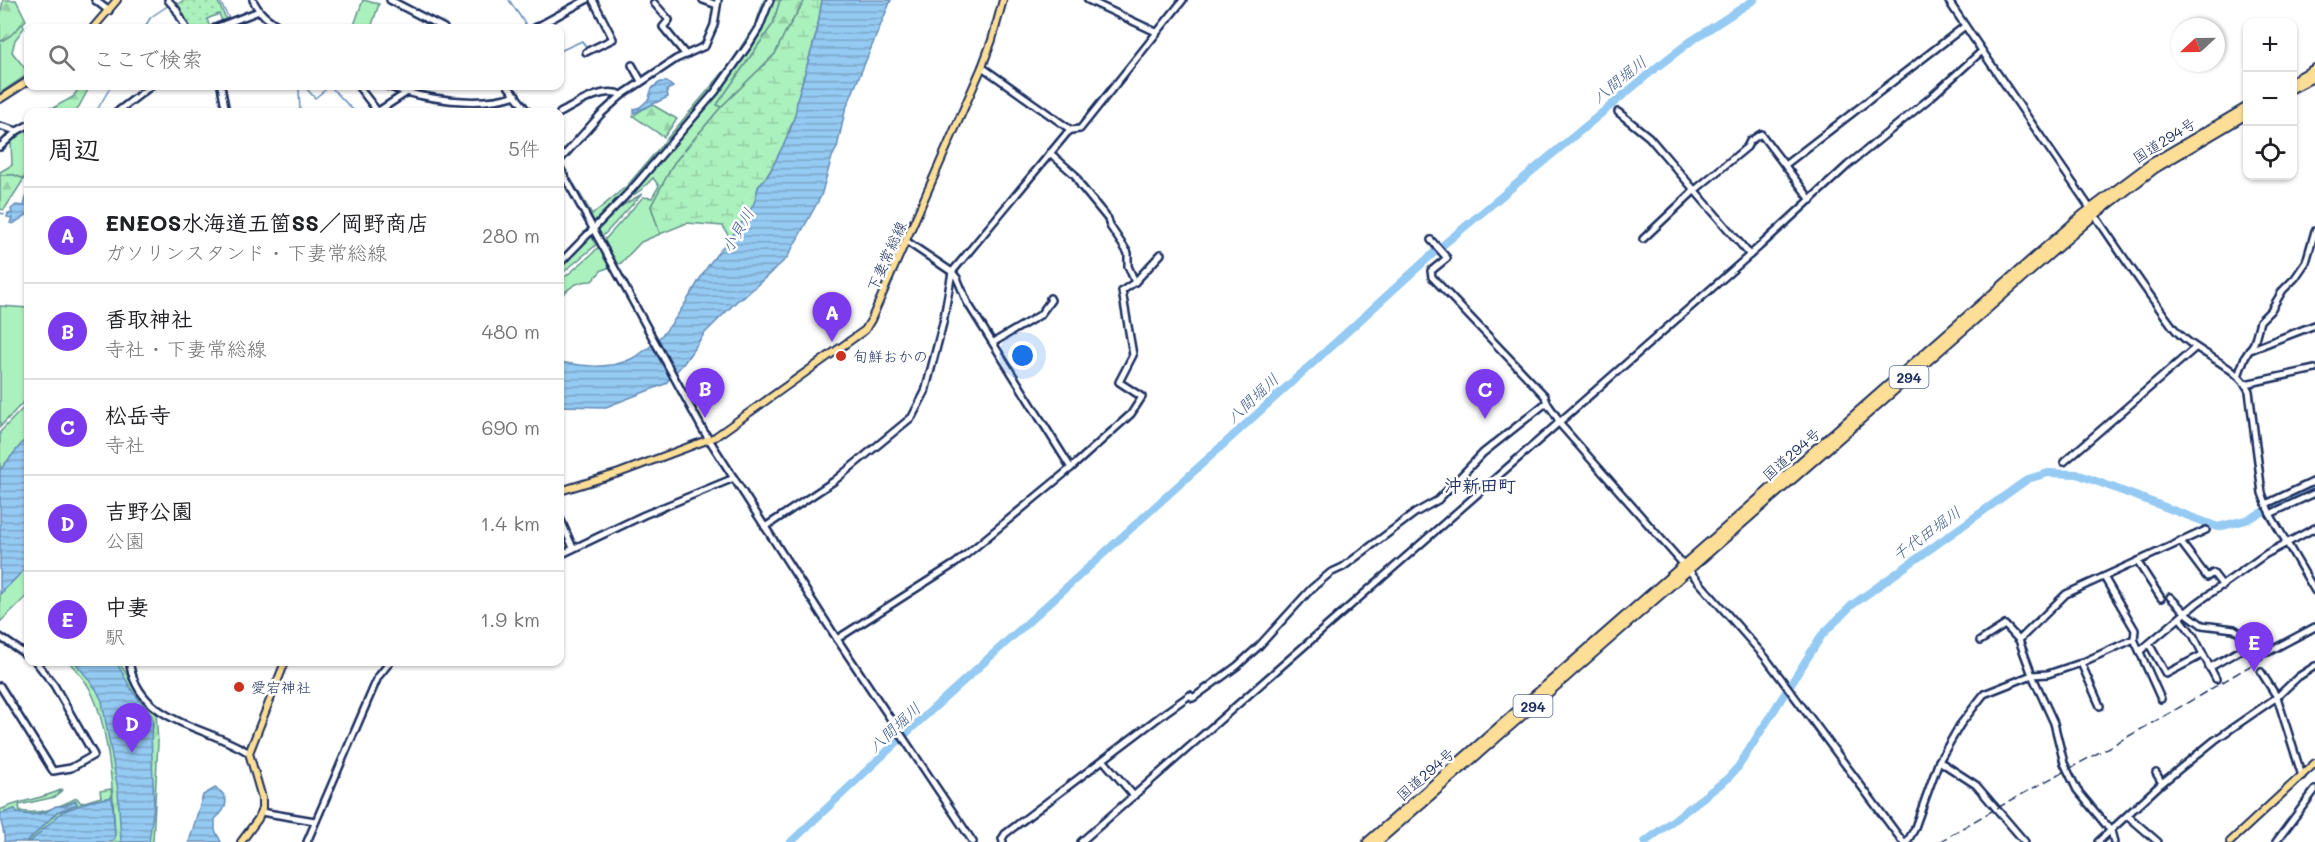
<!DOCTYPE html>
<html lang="ja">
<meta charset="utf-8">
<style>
body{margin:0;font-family:Mali,"Klee One",sans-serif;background:#f6f6f6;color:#202124}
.controls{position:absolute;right:18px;top:18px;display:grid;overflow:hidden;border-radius:12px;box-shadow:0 2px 4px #0004}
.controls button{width:54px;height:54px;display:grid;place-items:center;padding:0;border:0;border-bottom:2px solid #e0e0e0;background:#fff;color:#202124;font:30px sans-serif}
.compass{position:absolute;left:2171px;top:18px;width:54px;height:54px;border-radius:50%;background:#fff;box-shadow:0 2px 4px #0004;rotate:248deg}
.you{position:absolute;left:1023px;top:356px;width:21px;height:21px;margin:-15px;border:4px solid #fff;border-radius:50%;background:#1a73e8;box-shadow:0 0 0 9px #1a73e833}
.badge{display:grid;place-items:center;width:39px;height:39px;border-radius:50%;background:#7c3aed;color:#fff;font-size:20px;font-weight:700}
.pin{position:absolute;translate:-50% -50px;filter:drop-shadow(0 2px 3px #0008)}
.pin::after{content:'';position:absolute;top:32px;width:21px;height:18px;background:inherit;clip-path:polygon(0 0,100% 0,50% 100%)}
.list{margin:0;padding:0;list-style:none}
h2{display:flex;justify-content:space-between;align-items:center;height:78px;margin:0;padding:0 24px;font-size:26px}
h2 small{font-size:20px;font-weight:400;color:#757577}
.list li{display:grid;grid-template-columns:39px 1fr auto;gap:18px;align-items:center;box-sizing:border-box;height:96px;padding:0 24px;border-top:2px solid #e0e0e0}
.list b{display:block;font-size:22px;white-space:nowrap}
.list p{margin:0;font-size:20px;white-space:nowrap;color:#757577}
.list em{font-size:20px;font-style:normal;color:#757577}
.icon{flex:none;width:33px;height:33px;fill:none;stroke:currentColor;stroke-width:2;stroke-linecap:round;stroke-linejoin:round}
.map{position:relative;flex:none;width:2315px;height:842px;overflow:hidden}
.search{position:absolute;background:#fff;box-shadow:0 2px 4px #0004;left:24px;top:24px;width:540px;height:66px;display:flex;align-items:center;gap:15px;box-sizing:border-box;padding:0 21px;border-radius:12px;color:#757577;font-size:22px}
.panel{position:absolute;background:#fff;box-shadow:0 2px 4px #0004;left:24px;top:108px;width:540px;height:558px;border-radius:12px}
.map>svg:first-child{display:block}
.grass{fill:#abf1bd;stroke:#63908e;stroke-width:1.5}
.forest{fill:url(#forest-firs);stroke:#63908e;stroke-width:1.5}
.wetland{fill:url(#wetland-marsh);stroke:#63908e;stroke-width:1.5}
.park{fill:url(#park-crowns);stroke:#63908e;stroke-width:1.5}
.garden{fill:url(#garden-dots);stroke:#63908e;stroke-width:1.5}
.water{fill:url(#water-rules);stroke:#648cb7;stroke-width:1.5}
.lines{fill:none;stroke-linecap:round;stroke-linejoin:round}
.stream{stroke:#648cb7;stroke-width:1.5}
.river{stroke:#95caf3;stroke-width:8}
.minor-casing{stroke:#1b2f5e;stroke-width:10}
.major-casing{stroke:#1b2f5e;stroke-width:10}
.highway-casing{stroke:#1b2f5e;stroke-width:12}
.minor{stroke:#fff;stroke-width:5}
.major{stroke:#fcde96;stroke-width:6}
.highway{stroke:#fcde96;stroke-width:8}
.rail{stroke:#1b2f5e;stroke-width:1.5;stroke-dasharray:9 4.5;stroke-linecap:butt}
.poi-dot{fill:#c8321e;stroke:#fff;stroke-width:2}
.labels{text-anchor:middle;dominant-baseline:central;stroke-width:5;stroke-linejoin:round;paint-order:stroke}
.shield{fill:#fff;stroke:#5f6d8e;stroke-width:1.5}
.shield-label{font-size:14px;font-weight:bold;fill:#1b2f5e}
.street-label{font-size:15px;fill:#1b2f5e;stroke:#fff}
.poi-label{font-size:15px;fill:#1b2f5e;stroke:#fff;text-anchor:start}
.water-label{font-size:16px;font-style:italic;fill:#405e8b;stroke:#fff}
.quarter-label{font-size:18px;font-weight:bold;fill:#1b2f5e;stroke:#fff}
</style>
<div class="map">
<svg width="2315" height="842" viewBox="0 0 2315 842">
<defs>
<pattern id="forest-firs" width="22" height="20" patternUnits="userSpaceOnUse" patternTransform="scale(1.5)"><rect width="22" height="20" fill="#abf1bd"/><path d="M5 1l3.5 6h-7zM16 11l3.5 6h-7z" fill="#93cfa5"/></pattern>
<pattern id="wetland-marsh" width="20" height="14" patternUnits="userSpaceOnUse" patternTransform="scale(1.5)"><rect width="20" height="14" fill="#abf1bd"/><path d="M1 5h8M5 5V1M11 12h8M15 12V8" fill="none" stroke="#93cfa5"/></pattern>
<pattern id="park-crowns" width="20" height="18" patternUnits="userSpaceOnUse" patternTransform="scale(1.5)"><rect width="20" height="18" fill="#abf1bd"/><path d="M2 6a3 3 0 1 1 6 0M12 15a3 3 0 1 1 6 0" fill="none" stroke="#93cfa5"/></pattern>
<pattern id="garden-dots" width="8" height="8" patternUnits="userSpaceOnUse" patternTransform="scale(1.5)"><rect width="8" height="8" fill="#abf1bd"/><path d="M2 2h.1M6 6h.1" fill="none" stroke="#93cfa5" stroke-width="1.8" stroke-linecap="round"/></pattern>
<pattern id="water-rules" width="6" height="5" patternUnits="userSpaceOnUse" patternTransform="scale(1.5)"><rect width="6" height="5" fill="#95caf3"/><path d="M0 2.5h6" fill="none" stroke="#79a4c8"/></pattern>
</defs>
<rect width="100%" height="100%" fill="#fff"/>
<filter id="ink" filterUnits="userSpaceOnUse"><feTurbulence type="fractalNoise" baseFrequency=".0167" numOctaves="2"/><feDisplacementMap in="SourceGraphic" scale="12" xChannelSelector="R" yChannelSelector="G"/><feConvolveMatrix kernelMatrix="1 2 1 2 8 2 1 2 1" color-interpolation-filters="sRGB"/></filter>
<g filter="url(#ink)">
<g class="grass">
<path d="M363 0 379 4 371 28H353Z"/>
<path d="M764 0H768C741 73 680 131 630 189L619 196 618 202 595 223 574 184 592 214C605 206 614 195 627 186L731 63 756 23Z"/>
<path d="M771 0H780L773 24 717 105 721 107 674 163 651 206 660 234 641 242 621 263 602 270 592 281C577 281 570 287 560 297V281L592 254 643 197 652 198 659 186 653 178 641 190 619 205 735 68Z"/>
<path d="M23 23 24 28 15 40 12 52 28 72V74L0 93V42Z"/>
<path d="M28 128V167L24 179 14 175H0V172L12 165 11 141Z"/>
<path d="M642 194 602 237 597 227 618 208Z"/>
<path d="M590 233 596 245 560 275V265Z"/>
<path d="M0 306 28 308V397L0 427Z"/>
<path d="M28 403V436L0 470V432Z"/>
<path d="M28 566V595L0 622V594Z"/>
<path d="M63 789 55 797 19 805 20 811C41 816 59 806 77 798L81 803 101 797 100 791 111 789 112 797 88 802 62 812 30 842H27L57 812 77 804 76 801C56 808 39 818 17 813L15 809 0 814V810C20 800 43 799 63 789Z"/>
</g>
<g class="forest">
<path d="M3 0H16L26 20 10 36 0 42V17Z"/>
<path d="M780 0H805L785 33 775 54 721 107 717 105 773 24Z"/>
<path d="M80 86H90L76 112H57L53 108 73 97Z"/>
<path d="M651 104 677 119 664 137 633 116Z"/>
<path d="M0 175H14L24 179 4 210 0 209Z"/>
</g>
<path class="wetland" d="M805 0H822L817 31 797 100V110L784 144 769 173 758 187 755 203 730 239 723 226 687 223 660 234 651 206 674 163 721 107 775 54 785 33Z"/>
<path class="park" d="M69 662H119L137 691 156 713 158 742 153 842H110L115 838C114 800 109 730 93 696 88 683 78 672 69 662Z"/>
<path class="garden" d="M184 0H217L227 21 223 23 219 14 207 19 210 28H188L176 5Z"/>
<g class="water">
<path d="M822 0H891L845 111 837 148 832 157 821 196 787 258 743 298 738 300 704 334 684 363 665 384 606 407 560 406V362C582 366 610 370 631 359 670 339 685 301 708 266 722 245 743 227 754 203 757 198 756 191 759 186 762 181 767 177 770 172 781 149 796 125 797 100L817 31Z"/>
<path d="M661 82H667L673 87 667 90 668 97 634 113V109L640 107 649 99C651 89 651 87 661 82Z"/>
<path d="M28 190V214L13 224 10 223 12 218 7 217 8 213 12 214 11 209 16 205 24 206Z"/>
<path d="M28 436V566L0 594V470Z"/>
<path d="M75 662H116C122 672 127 682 133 692 143 706 159 715 151 734L154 805 149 842H121L118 790 102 701 96 689Z"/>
<path d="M215 788C232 797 227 809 215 819V830L221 842H189L203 795Z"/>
<path d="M112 797 115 838 110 842H30L62 812 88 802Z"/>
<path d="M76 801 77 804 57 812 27 842H4C6 834 0 824 0 814L15 809 17 813 31 815 44 813 56 806H64Z"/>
</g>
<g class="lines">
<g class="stream">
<path d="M219 0 230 20"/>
<path d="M509 0 528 28"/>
<path d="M234 18 254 9"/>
<path d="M144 28 151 17 169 5"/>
<path d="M269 28H276"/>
<path d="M560 51 582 41 587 49"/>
<path d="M304 86 315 98 330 86 353 110 358 111"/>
<path d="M96 112 111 86"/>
<path d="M300 112 299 90 302 86"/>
<path d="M0 213 4 214"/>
</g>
<g class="river">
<path d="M791 842 914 726 1437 250 1657 67 1691 41 1754 0"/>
<path d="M1645 842 1727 779 1738 767 1822 635 1852 605 2028 479 2048 473 2077 474 2218 527 2246 520 2315 487"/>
</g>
<g class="minor-casing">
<g id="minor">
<path d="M95 0 109 11"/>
<path d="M168 0 176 9 186 28"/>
<path d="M253 0C260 15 269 20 282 28"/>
<path d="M390 0 444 28"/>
<path d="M703 0 717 5"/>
<path d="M1088 0 1156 32"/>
<path d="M1948 0C1991 65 2035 128 2079 192 2110 237 2140 283 2173 327 2192 352 2238 365 2249 391L2262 493 2270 514 2315 591"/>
<path d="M654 3 669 20 663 27 686 55"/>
<path d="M215 28 259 11"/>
<path d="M535 28 586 0"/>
<path d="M586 52 613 39 593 0"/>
<path d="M632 65 641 81"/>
<path d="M982 67 1071 130"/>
<path d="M221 86 226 112"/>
<path d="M358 86 378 112"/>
<path d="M387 86C422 99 480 108 516 95"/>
<path d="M508 86 528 112"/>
<path d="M47 112H51"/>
<path d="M117 112 151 86"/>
<path d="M377 112 406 93"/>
<path d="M1618 112 1649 137 1750 255"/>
<path d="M560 113C577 104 603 86 622 95"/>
<path d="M0 126 17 131 28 125"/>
<path d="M0 147 17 131"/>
<path d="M560 160 601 114 622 95 676 59 705 46 714 25 718 0"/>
<path d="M1785 165 1965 26"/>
<path d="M560 168 703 430 837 639 973 842"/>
<path d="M1643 239 1695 190 1747 147 1750 141 1761 134 1811 200"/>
<path d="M1431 240 1447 258 1431 271 1432 277 1545 396C1546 407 1557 412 1559 423L1765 657 1903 842"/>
<path d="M906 241 952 272 957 278 967 302 1071 468"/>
<path d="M560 263 632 189 715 92 749 44 759 28 770 0"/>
<path d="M1135 282 1161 254"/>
<path d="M994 342 1040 315 1051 300 1050 298"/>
<path d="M2250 350 2315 325"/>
<path d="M2238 376 2245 357 2254 343 2260 321 2271 310 2283 290 2295 278 2306 262 2315 231"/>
<path d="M2245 384 2315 369"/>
<path d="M2064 462 2195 348"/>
<path d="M2266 504 2315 481"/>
<path d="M2270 514 2315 493"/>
<path d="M560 518 573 548"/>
<path d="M765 527 834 481 912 417 925 392 943 323 952 272 1067 133 1071 130 1080 129 1183 0"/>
<path d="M2180 541 2207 577 2213 573 2223 586"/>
<path d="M560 555 644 515 734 478"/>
<path d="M2137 561 2161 598"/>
<path d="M2104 577 2135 630 2134 639 2161 699"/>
<path d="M2170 597 2186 613 2202 625 2234 629 2268 652 2315 627"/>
<path d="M2180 618 2193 635 2216 679"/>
<path d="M0 637 28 656"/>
<path d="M837 639 956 563 1071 468 1131 414 1142 397 1119 382 1133 355 1122 291 1135 282 1128 266V253L1110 226 1108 219 1081 186 1075 175 1050 153"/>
<path d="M2019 640 2066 594 2206 530"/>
<path d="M1980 641 2005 625 2019 640 2032 675 2054 723 2064 763 2077 790 2111 831 2114 842"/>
<path d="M2149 644 2166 674 2202 655"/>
<path d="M2140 651 2197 603 2266 554 2315 528"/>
<path d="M2081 663 2100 706"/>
<path d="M130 666C141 724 208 726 249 753"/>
<path d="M2209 668 2254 642"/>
<path d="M2261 672 2277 697 2302 776"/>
<path d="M0 686 53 771 71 768 94 755 54 685 36 662"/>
<path d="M1104 761 1134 796"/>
<path d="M1939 761 1976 785 2025 842"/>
<path d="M2156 773 2162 783"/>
<path d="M261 812 315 821"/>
<path d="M2128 816 2158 842"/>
<path d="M307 842 378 677 390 662"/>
<path d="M1003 842 1002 839 1005 834 1166 712 1190 695 1193 698 1237 666 1259 646 1311 589 1330 573 1343 567 1415 513 1438 500 1483 453 1546 403"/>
<path d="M1081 842 1760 246 1848 165 1930 98 1982 51"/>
<path d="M1907 842 1914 830 1939 761 1960 725 1984 694 2032 675 2048 674 2081 663 2134 639"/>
<path d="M2098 842 2162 783 2215 740 2277 697 2298 677 2315 666"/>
<path d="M2276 842 2315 790"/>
</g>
</g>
<g class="major-casing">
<g id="major">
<path d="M93 28 117 0"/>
<path d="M0 99 28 81"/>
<path d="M560 491 619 473 715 437 865 330 871 320 982 67 992 40 1003 0"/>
<path d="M241 842 258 819 262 809V798L249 753 285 662"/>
<path d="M2230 842 2315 763"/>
</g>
</g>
<g class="highway-casing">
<g id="highway">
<path d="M2292 82 2315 69"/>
<path d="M2292 88 2315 76"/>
<path d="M1368 842 2083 215 2151 164 2248 107"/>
<path d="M1377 842 2094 215 2155 168 2248 113"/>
</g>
</g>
<use href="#minor" class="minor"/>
<use href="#major" class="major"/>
<use href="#highway" class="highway"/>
<path class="rail" d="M1939 842C2011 798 2086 761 2159 719 2211 690 2261 657 2315 632"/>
</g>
</g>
<g class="poi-dot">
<circle cx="841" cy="356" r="6"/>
<circle cx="239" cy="687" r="6"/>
</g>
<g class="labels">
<g class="shield">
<rect x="1889.5" y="366" width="39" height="22" rx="4.5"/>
<rect x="1513.5" y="695" width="39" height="22" rx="4.5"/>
</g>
<g class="shield-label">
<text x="1909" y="377">294</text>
<text x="1533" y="706">294</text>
</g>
<g class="street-label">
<text transform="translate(2164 140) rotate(-32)">国道294号</text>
<text transform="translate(886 256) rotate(-66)">下妻常総線</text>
<text transform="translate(1791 454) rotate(-41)">国道294号</text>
<text transform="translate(1425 774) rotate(-41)">国道294号</text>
</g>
<g class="poi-label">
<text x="853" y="356">旬鮮おかの</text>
<text x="251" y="687">愛宕神社</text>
</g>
<g class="water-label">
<text transform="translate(1619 79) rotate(-39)">八間堀川</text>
<text transform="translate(737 230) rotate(-60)">小貝川</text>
<text transform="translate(1252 398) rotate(-43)">八間堀川</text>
<text transform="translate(1926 533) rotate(-36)">千代田堀川</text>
<text transform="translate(894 727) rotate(-43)">八間堀川</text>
</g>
<g class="quarter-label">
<text x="1480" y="485">沖新田町</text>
</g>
</g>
</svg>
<div class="controls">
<button>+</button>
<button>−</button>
<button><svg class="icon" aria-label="locate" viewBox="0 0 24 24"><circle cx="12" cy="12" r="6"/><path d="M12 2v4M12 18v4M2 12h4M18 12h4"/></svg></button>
</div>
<svg class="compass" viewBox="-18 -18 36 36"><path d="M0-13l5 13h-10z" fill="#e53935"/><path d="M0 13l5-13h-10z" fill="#757577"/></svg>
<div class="you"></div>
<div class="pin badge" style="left:832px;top:342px">A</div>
<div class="pin badge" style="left:705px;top:418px">B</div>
<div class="pin badge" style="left:1485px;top:419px">C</div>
<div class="pin badge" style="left:132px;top:753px">D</div>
<div class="pin badge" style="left:2254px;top:672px">E</div>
<div class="search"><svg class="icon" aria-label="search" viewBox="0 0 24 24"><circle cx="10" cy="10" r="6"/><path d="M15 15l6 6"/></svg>ここで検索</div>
<section class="panel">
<h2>周辺<small>5件</small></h2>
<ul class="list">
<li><span class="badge">A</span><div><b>ENEOS水海道五箇SS／岡野商店</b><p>ガソリンスタンド · 下妻常総線</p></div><em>280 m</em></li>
<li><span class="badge">B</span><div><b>香取神社</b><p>寺社 · 下妻常総線</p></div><em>480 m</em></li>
<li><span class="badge">C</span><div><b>松岳寺</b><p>寺社</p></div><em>690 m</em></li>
<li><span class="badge">D</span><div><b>吉野公園</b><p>公園</p></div><em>1.4 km</em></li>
<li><span class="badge">E</span><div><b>中妻</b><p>駅</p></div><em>1.9 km</em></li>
</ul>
</section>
</div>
